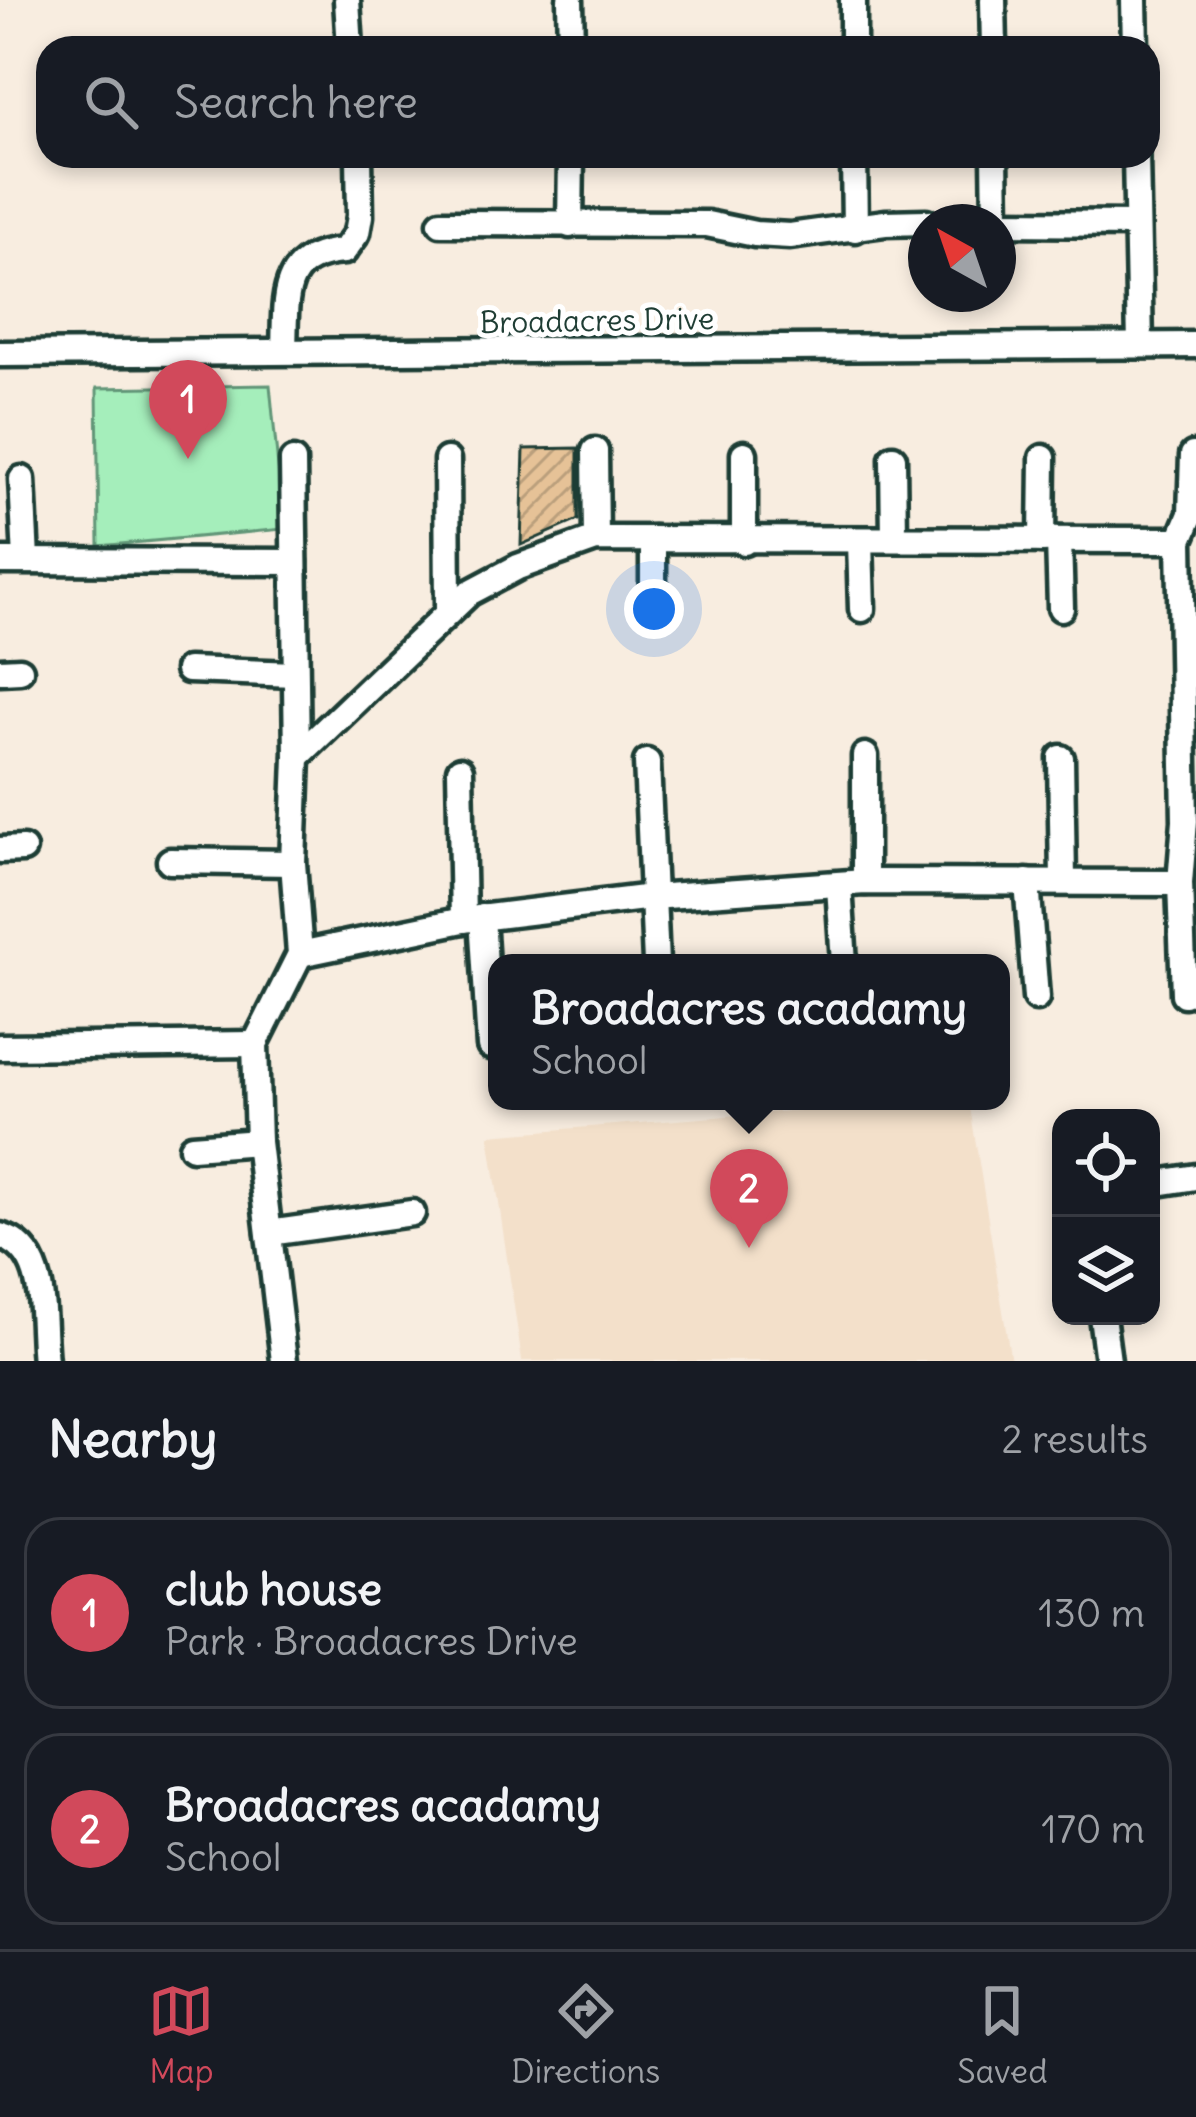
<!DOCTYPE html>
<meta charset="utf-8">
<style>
body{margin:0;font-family:Delius,sans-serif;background:#20242c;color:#f1f3f6}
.controls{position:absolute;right:36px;bottom:36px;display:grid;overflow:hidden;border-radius:24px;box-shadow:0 6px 18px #0003}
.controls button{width:108px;height:108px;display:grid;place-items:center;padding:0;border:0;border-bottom:3px solid #363941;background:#171b24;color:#f1f3f6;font:60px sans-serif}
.compass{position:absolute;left:908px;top:204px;width:108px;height:108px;border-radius:50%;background:#171b24;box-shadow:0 6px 18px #0003;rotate:320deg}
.you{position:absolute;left:654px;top:609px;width:42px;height:42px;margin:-30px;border:9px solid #fff;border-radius:50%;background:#1a73e8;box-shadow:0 0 0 18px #1a73e833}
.badge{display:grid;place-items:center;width:78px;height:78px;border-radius:50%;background:#d1495b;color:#fff;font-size:39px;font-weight:700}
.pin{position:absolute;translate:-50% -99px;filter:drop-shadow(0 3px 6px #0008)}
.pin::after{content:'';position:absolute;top:63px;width:42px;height:36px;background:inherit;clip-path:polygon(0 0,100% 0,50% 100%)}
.popup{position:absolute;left:488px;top:954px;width:522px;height:156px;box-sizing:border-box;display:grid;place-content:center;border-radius:24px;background:#171b24;filter:drop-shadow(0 3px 9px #0005);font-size:39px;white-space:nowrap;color:#9ea1a6}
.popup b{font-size:45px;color:#f1f3f6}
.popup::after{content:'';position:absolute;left:50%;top:100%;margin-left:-24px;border:24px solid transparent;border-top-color:#171b24}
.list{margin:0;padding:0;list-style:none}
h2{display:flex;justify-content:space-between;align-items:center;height:156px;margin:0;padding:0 48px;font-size:51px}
h2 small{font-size:39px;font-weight:400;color:#9ea1a6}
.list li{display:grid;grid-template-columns:78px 1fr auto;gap:36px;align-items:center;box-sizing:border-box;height:192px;margin:0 24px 24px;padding:0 24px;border:3px solid #363941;border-radius:36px}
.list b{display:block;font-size:45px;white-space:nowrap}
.list p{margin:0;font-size:39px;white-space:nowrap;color:#9ea1a6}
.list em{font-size:39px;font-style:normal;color:#9ea1a6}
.icon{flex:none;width:66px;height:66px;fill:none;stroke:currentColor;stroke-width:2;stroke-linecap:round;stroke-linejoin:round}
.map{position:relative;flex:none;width:1196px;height:1361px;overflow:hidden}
.search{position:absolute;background:#171b24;box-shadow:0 6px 18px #0003;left:36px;right:36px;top:36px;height:132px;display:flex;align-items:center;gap:30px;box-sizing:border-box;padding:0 42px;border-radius:36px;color:#9ea1a6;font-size:45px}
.sheet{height:588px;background:#171b24}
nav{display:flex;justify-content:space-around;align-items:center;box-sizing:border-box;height:168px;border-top:3px solid #363941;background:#171b24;font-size:33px;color:#9ea1a6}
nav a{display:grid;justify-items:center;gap:6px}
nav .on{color:#d1495b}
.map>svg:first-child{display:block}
.built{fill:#f3e0ca}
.park{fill:#a5eebb;stroke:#629678;stroke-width:3}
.building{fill:url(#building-hatch);stroke:#1f3d34;stroke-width:3}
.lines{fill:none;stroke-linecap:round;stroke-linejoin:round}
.minor-casing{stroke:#1f3d34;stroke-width:33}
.minor{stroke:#fff;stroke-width:24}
.labels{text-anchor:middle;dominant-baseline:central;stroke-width:10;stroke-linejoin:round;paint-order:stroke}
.street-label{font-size:30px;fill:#1f3d34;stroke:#fff}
</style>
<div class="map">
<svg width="1196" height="1361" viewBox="0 0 1196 1361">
<defs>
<pattern id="building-hatch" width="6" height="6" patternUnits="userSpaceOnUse" patternTransform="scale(3)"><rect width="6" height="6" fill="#e6c297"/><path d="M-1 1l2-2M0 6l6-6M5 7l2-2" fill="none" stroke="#ba9f7c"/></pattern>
</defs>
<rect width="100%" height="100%" fill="#f8ede0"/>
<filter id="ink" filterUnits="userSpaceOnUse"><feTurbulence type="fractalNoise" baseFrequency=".00833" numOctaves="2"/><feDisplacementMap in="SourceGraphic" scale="24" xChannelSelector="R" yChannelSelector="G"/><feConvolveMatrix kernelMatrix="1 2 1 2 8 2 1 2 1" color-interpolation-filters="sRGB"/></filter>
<g filter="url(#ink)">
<path class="built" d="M913 1101H969L1011 1361H522L489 1135Z"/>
<path class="park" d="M270 385 284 529 99 546 97 388Z"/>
<path class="building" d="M578 448V520L521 545 524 449Z"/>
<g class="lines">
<g class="minor-casing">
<g id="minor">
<path d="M347 0 350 48"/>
<path d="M570 0 571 48"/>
<path d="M853 0V48"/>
<path d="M993 0 994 48"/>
<path d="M1134 0 1135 48"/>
<path d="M854 156 855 229"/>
<path d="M995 156 996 222"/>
<path d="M1136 156 1140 345"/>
<path d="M441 223 707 224 755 234 790 236 885 223 926 222"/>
<path d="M998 223 1137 224"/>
<path d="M570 225 571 156"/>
<path d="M284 349C286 298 279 255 344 251L357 233 360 216 359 156"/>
<path d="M0 354 1196 345"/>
<path d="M595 451 596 539"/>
<path d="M893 458 894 538"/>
<path d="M447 460 448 609"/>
<path d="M22 479 26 560"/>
<path d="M1042 540 1043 458"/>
<path d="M1059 540 1061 608"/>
<path d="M860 541 862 609"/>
<path d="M744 542V454"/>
<path d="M0 561 294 562"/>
<path d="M653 607V539"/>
<path d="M188 670 295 674"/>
<path d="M0 671 20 670"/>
<path d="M297 757 469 593 518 567 596 539 1180 540"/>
<path d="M1061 758 1063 880"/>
<path d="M647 762 656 963"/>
<path d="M460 770 463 920"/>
<path d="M0 850 23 849"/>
<path d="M170 861 293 863"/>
<path d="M865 882V756"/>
<path d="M1027 882 1036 998"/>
<path d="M839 886 844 963"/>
<path d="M482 917 490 1046"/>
<path d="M300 954 463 920 652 897 865 882 1180 883"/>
<path d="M1184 994 1180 883 1185 821 1180 540 1191 514 1193 455"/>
<path d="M0 1047 255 1044"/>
<path d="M192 1147 258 1142"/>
<path d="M1151 1184 1196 1177"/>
<path d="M269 1233 412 1213"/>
<path d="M0 1236C50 1249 40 1319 45 1361"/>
<path d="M1102 1316 1108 1361"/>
<path d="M284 1361 258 1142 255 1044 300 954 293 863 297 757 293 461"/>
</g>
</g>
<use href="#minor" class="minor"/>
</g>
</g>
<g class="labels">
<g class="street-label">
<text transform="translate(597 320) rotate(-1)">Broadacres Drive</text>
</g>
</g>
</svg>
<div class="controls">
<button><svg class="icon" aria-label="locate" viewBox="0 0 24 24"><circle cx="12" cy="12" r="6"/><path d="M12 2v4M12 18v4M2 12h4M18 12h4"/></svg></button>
<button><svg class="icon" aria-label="layers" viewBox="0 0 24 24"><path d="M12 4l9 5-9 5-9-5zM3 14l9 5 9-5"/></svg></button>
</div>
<svg class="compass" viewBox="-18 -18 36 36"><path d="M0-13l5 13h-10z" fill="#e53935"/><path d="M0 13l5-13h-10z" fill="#9ea1a6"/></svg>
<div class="you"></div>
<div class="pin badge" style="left:188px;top:459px">1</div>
<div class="pin badge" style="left:749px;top:1248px">2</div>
<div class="popup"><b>Broadacres acadamy</b>School</div>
<div class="search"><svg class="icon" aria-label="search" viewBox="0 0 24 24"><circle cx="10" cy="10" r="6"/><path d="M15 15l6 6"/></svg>Search here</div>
</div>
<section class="sheet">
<h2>Nearby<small>2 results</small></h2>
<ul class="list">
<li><span class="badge">1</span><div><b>club house</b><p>Park · Broadacres Drive</p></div><em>130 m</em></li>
<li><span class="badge">2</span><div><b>Broadacres acadamy</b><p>School</p></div><em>170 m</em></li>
</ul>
</section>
<nav>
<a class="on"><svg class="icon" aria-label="map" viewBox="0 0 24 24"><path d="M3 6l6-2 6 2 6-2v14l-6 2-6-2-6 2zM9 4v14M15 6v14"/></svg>Map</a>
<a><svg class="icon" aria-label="directions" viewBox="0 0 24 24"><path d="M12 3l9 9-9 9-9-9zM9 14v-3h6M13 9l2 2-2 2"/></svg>Directions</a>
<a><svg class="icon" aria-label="saved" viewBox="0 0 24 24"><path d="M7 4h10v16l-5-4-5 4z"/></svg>Saved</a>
</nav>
